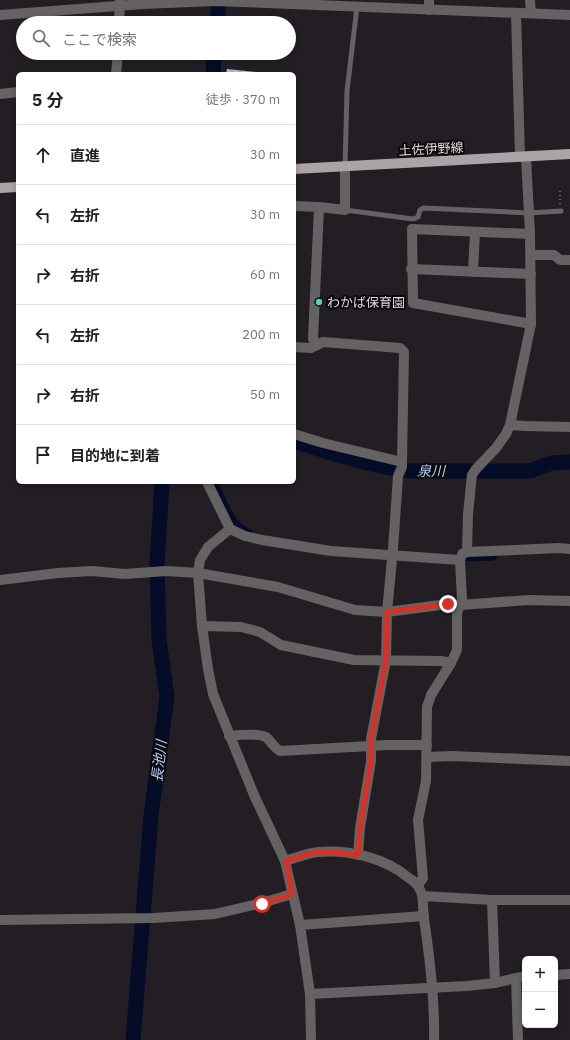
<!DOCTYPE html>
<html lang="ja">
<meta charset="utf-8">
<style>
body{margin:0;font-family:"IBM Plex Sans","Noto Sans JP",sans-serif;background:#f2f2f2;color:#202124}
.controls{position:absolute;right:12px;bottom:12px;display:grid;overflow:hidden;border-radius:6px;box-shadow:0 2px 6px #0003}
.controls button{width:36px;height:36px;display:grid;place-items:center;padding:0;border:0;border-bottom:1px solid #e0e0e0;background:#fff;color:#202124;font:20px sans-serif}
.stop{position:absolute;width:12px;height:12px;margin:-9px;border:3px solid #d93025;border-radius:50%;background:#fff}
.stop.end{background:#d93025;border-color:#fff;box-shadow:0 1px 4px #0008}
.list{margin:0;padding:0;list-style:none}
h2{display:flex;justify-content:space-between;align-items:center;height:52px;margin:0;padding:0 16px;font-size:17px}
h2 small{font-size:13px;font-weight:400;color:#757577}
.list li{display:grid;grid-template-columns:26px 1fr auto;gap:12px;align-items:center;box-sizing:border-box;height:60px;padding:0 16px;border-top:1px solid #e0e0e0}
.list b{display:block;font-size:15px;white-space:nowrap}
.list em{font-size:13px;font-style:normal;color:#757577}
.icon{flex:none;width:22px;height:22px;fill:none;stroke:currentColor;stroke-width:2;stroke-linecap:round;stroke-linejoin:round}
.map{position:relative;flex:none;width:570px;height:1040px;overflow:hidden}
.search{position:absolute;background:#fff;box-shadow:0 2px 6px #0003;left:16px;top:16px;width:280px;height:44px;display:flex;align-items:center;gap:10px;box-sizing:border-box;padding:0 14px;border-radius:22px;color:#757577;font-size:15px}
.panel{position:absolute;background:#fff;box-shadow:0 2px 6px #0003;left:16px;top:72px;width:280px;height:412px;border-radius:6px}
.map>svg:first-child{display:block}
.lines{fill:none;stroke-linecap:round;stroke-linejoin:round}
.canal{stroke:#040c27;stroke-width:9}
.river{stroke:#040c27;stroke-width:15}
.building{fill:url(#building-cross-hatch)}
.path{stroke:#807d81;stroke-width:1.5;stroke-dasharray:1 3;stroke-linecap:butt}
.service{stroke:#656263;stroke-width:5}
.minor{stroke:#656263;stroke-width:10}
.primary{stroke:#aba4a7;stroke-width:10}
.route{stroke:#d93025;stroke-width:5}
.poi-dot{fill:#58cec0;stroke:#0b090b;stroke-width:1.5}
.labels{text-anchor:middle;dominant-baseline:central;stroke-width:4;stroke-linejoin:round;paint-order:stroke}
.street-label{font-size:13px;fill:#dedbdf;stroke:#0b090b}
.poi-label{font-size:13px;fill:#dedbdf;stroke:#0b090b;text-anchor:start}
.water-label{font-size:14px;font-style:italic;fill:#b8cefd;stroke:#0b090b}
</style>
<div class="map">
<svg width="570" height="1040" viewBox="0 0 570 1040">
<defs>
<pattern id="building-cross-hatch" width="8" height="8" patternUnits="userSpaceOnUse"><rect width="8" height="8" fill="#c4bee7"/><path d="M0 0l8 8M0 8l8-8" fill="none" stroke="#a49fbe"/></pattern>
</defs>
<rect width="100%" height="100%" fill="#221e23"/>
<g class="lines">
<g class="canal">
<path d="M213 482C221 498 231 528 248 533"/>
<path d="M460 556 472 557 493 556"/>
</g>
<g class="river">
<path d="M217 23 219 0"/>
<path d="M213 74 214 53"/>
<path d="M294 441C332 453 370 466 410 471H530L551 463 570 462"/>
<path d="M133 1040 151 816 167 697 159 639 157 564 162 482"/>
</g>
</g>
<path class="building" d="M227 69 265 73V74H226Z"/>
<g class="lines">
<path class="path" d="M560 191V205"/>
<g class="service">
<path d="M345 167 347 91 357 7"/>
<path d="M345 210 413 219 418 217 420 210 423 208 529 213 561 211"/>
</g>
<g class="minor">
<path d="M530 0 531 13"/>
<path d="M429 10V0"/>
<path d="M516 13 520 157"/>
<path d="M0 15 143 4 215 1 570 15"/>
<path d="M119 23 120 0"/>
<path d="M116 74 118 53"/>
<path d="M0 94 18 92"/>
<path d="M294 206 319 207 313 339 317 345"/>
<path d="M319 207 345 210V167"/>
<path d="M530 234 412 229 413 303 531 324"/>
<path d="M531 255H554L560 260H570"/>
<path d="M411 269 531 274"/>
<path d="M473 272 475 232"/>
<path d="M294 347 311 348 323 342 400 348 404 352 402 462V467L398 476 393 549 387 612 386 660 371 739V761L360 828 358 855"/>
<path d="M510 425 525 426 570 427"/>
<path d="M294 434 323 443 402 462"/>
<path d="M207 482 230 529 245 536 262 540 331 551 460 560"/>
<path d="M230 529 208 547 200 560 198 573 202 626 208 669 213 694 254 795 285 861 300 925 310 994 311 1040"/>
<path d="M467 552 559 548 570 549"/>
<path d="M0 580 58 573 92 571 125 574 166 571 198 573 278 587 355 610 387 612 448 604 460 605 529 600 570 601"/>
<path d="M202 626 241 627 260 632 281 645 354 660 441 661 451 663 457 650V613L462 600 460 560 462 554 467 552 468 514 472 475 476 469 496 448 506 434 510 425 531 324 530 234 526 157"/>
<path d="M229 736C238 735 258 733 266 737 271 741 273 747 280 751L388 745H427"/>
<path d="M427 757 452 756 570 761"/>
<path d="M285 861C296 858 307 853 318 852 349 849 385 858 409 878 412 880 416 883 418 886 425 896 422 907 424 919 430 959 435 999 434 1040"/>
<path d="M418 885 423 878 418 820 426 781 427 707 431 695 451 663"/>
<path d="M423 896 492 900H570"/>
<path d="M492 900 495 983"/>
<path d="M0 920 154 918 215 914 262 903 292 894"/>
<path d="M300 925 424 916"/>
<path d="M555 975 570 974"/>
<path d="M516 978 518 1040"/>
<path d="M310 994 467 986 495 983 525 976"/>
</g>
<g class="primary">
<path d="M294 169 570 154"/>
<path d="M0 188 18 187"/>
</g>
</g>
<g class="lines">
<path class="route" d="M262 904 292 894 286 861 316 852H333L358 855 360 828 371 761V739L386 660 387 612 448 604"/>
</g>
<circle class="poi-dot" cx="319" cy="302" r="4"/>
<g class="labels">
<g class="street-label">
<text transform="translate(431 149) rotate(-3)">土佐伊野線</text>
</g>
<g class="poi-label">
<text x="327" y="302">わかば保育園</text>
</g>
<g class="water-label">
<text x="431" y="471">泉川</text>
<text transform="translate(159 761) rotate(-83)">長池川</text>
</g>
</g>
</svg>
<div class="controls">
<button>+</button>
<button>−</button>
</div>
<div class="stop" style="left:262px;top:904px"></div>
<div class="stop end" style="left:448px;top:604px"></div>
<div class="search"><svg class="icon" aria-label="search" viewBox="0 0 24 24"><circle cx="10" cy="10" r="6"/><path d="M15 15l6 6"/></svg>ここで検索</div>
<section class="panel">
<h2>5 分<small>徒歩 · 370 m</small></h2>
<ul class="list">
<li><svg class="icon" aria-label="ahead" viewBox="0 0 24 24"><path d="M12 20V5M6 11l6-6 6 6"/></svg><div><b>直進</b></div><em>30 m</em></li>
<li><svg class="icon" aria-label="left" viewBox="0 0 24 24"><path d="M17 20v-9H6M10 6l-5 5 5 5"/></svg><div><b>左折</b></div><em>30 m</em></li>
<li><svg class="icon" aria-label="right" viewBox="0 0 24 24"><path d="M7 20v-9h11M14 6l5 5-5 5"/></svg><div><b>右折</b></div><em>60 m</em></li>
<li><svg class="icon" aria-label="left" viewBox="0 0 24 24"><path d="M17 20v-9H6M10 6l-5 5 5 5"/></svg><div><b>左折</b></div><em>200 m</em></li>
<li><svg class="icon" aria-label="right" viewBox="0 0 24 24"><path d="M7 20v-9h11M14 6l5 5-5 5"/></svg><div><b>右折</b></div><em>50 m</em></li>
<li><svg class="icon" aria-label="arrive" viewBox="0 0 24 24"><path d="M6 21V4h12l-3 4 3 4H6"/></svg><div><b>目的地に到着</b></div></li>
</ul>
</section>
</div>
